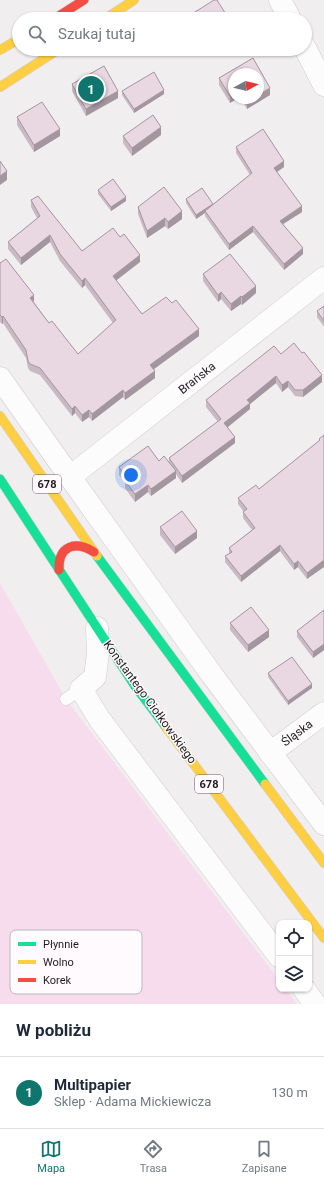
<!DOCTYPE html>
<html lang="pl">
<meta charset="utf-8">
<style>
body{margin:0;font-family:Roboto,sans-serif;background:#f2f2f3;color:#1f2937}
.controls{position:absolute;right:12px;bottom:12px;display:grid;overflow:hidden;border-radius:8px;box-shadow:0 1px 3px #0004}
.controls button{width:36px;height:36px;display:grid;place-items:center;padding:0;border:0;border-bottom:1px solid #e0e1e3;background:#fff;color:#1f2937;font:20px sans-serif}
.compass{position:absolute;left:228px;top:68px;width:36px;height:36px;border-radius:50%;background:#fff;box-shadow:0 1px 3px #0004;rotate:82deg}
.you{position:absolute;left:131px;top:475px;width:14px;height:14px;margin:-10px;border:3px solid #fff;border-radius:50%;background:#1a73e8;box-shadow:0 0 0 6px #1a73e833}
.badge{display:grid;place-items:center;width:26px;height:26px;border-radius:50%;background:#0f766e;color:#fff;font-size:13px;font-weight:700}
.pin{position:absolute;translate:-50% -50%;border:2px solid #fff;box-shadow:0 1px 4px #0006}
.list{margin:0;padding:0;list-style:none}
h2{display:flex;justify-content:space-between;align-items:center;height:52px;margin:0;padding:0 16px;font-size:17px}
h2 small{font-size:13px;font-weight:400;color:#747a83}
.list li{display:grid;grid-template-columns:26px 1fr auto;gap:12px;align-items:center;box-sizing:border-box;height:72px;padding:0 16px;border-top:1px solid #e0e1e3}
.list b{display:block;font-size:15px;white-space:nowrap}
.list p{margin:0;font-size:13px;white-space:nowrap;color:#747a83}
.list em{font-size:13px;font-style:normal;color:#747a83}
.icon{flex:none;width:22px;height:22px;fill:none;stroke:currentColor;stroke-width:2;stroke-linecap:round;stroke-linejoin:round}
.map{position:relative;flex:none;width:324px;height:1004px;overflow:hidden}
.search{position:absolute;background:#fff;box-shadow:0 1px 3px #0004;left:12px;right:12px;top:12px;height:44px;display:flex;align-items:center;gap:10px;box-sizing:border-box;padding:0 14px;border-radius:22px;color:#747a83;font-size:15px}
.sheet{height:124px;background:#fff}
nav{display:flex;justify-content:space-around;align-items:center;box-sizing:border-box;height:56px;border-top:1px solid #e0e1e3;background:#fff;font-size:11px;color:#747a83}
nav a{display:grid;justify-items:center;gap:2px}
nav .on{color:#0f766e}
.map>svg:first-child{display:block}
.green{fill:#f6dcec}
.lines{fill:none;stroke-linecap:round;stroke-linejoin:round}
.lane-casing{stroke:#cfcccd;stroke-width:13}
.street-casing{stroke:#cfcccd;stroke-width:23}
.fast-casing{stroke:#cfcccd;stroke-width:10}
.slow-casing{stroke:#cfcccd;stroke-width:10}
.jam-casing{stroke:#cfcccd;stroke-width:10}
.lane{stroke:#fdfcfd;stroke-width:12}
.street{stroke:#fdfcfd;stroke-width:22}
.fast{stroke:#16e098;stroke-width:9}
.slow{stroke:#ffcf43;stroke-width:9}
.jam{stroke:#f24e42;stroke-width:9}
.wall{fill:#c8b9c2}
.shaded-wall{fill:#a3969e}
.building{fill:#e9d7e2;stroke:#a3969e}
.labels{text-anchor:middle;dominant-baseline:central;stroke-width:3;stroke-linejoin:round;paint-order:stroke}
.shield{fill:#fffafd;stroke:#625f61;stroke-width:1}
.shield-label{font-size:11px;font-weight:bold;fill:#1f1d1e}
.street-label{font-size:12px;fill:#1f1d1e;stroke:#fffafd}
.key{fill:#fffafd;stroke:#bcb8ba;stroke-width:1}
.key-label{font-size:11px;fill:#1f1d1e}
</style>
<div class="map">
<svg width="324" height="1004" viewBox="0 0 324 1004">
<rect width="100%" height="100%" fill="#f1eef0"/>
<path class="green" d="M0 583 66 699 279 980V989H286L297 1004H0Z"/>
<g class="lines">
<g class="lane-casing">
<path id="lane" d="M66 699 81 689"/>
</g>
<g class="street-casing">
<g id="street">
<path d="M280 0 290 19"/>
<path d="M305 48 324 85"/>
<path d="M0 378 70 477 212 675 324 824"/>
<path d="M70 477 324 278"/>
<path d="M97 628 98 653 95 677 81 689 100 720 279 956"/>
<path d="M270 753 324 713"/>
<path d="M304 989 315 1004"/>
</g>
</g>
<g class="fast-casing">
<g id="fast">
<path d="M0 479 135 686 166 727"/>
<path d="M97 556 265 784"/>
</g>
</g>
<g class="slow-casing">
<g id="slow">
<path d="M105 19 134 0"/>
<path d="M0 50 19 39"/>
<path d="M0 87 59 49"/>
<path d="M0 416 97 556"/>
<path d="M166 727 324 938"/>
<path d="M265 784 324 863"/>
</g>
</g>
<g class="jam-casing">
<g id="jam">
<path d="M54 19 84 0"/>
<path d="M59 570C58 546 75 540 94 552"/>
</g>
</g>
<use href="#lane" class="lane"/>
<use href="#street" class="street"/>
<use href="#fast" class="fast"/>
<use href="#slow" class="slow"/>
<use href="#jam" class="jam"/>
</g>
<g class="wall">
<path d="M253 58 270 88V95L247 109 241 98H258V74H234V98H238L230 103 219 85V78Z"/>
<path d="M72 84 118 98 86 116 72 91Z"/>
<path d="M122 91 164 94 134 113 122 95Z"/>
<path d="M17 117 60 136 34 152 17 125Z"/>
<path d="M161 135 132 156 123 143V136Z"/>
<path d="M236 147 284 167 277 172 302 212 283 224 303 254 284 270 253 232 229 250 205 216V213L196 219 186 203V199L213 204 250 175 236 153Z"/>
<path d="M98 190 126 201 111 211 98 194Z"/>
<path d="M31 200 82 251 140 262 116 280 142 314 199 336 154 369 155 378 125 400 123 397 92 421 89 417 82 422 75 413 72 416 40 375 30 371 28 368 26 358 3 323 2 324 0 322V263L34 302 49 323 78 354 113 323 85 285 82 288 60 261 50 242 21 265 8 249V242L37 218 31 207Z"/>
<path d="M138 207 182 219 168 229 165 226 147 238 138 214Z"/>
<path d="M203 274 256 293 242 305 241 304 231 311 221 299 218 302 203 281Z"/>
<path d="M324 306V327L317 317V311Z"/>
<path d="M281 354 322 382 303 397 295 396 288 387 282 392 276 383 250 404V409L228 427 235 443 182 483 176 474V478L151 496 148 492 135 502 125 488V483L119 475V467L159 461 169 463V458L218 422 206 407V400Z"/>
<path d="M324 435 307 579 298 567 294 570 280 551 241 582 225 562V556L229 554V548L252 530 243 518V512H244L238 504V498L259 489 319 441V439Z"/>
<path d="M160 527 197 538 175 554 160 535Z"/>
<path d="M324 610V650L313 658 297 637V631Z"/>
<path d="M230 623 269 637 248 652 230 630Z"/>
<path d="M268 673 312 688 288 705 268 677Z"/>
</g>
<g class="shaded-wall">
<path d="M270 88V95L247 109V101L253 98H258V95Z"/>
<path d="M164 90V94L134 113V109Z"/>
<path d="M118 91V98L86 116V109Z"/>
<path d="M234 93V98H238L230 103V96Z"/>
<path d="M161 127V135L132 156V148Z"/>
<path d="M60 129V136L34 152V145Z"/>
<path d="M284 161V167L274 174V168Z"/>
<path d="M7 171V180L0 185V176Z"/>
<path d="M126 197V201L111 211V207Z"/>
<path d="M213 204 205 211V213L196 219V215Z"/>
<path d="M302 206V212L280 226V221Z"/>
<path d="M182 211V219L168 229V222Z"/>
<path d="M165 218V226L147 238V231Z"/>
<path d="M253 226V232L229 250V244Z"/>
<path d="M50 235V242L21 265V258Z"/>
<path d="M303 248V254L284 270V264Z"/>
<path d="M140 255V262L113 283V276Z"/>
<path d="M85 278V285L82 288V281Z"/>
<path d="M256 286V293L242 305V297Z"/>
<path d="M221 292V299L218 302V295Z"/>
<path d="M34 295V302L30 298Z"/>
<path d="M241 296V304L231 311V304Z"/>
<path d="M3 316V323L2 324V317Z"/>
<path d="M199 329V336L150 372V365Z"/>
<path d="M155 371V378L125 400V393Z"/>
<path d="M322 375V382L303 397V390Z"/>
<path d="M276 376V383L250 404V409L224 430V423L247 400Z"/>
<path d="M288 381V387L282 392V385Z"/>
<path d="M123 390V397L92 421V414Z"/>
<path d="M75 406V413L72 416V409Z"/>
<path d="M89 410V417L82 422V415Z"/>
<path d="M235 437V443L182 483V476Z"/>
<path d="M176 471V478L151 496V489Z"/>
<path d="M148 485V492L135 502V494Z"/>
<path d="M197 531V538L175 554V547Z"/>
<path d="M280 545V551L241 582V576Z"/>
<path d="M324 560V567L307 579V573Z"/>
<path d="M298 561V567L294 570V564Z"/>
<path d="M269 630V637L248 652V645Z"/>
<path d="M324 644V650L313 658V652Z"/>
<path d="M312 684V688L288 705V701Z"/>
</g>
<g class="building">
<path d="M214 0H217L229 19H184Z"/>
<path d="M253 58 270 88 258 95V74H234V93L230 96 219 78Z"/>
<path d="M104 66 118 91 86 109 72 84Z"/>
<path d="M154 72 164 90 134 109 122 91Z"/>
<path d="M245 98H253L247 101Z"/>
<path d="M42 102 60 129 34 145 17 117Z"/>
<path d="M153 115 161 127 132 148 123 136Z"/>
<path d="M263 129 284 161 274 168 302 206 280 221 303 248 284 264 253 226 229 244 205 211 252 173 236 147Z"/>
<path d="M0 161 7 171 0 176Z"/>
<path d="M113 179 126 197 111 207 98 190Z"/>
<path d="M164 187 182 211 168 222 165 218 147 231 138 207Z"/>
<path d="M202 188 213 204 196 215 186 199Z"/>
<path d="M38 196 82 251 113 228 120 237 124 234 140 255 113 276 142 314 166 297 172 303 176 300 199 329 150 365 155 371 125 393 123 390 92 414 89 410 82 415 75 406 72 409 40 368 30 364 28 361 26 350 3 316 2 317 0 315V263L6 259 34 295 30 298 49 323 52 321 78 354 116 320 85 278 82 281 60 254 50 235 21 258 8 242 40 216 31 200Z"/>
<path d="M230 254 256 286 242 297 241 296 231 304 221 292 218 295 203 274Z"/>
<path d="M324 306V321L317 311Z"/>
<path d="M294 343 302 353 304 352 322 375 303 390H295L288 381 282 385 276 376 247 400 250 403 224 423 235 437 182 476 169 458 221 419 206 400 274 346 281 354Z"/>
<path d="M324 435V560L307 573 298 561 294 564 280 545 241 576 225 556 232 552 229 548 255 528 243 512 247 509 238 498 256 485 259 489 320 440 319 439Z"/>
<path d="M148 446 159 461 164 456 176 471 151 489 148 485 135 494 125 481 127 479 119 467Z"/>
<path d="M182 511 197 531 175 547 160 527Z"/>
<path d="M251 607 269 630 248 645 230 623Z"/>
<path d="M324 610V644L313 652 297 631Z"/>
<path d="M292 657 312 684 288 701 268 673Z"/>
</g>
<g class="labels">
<g class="shield">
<rect x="33" y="475" width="28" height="18" rx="3"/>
<rect x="195" y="775" width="28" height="18" rx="3"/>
</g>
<g class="shield-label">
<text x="47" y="484">678</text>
<text x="209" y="784">678</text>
</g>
<g class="street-label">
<text transform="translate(197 378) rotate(-38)">Brańska</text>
<text transform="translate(150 702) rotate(54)">Konstantego Ciołkowskiego</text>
<text transform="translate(297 733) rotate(-37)">Śląska</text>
</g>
</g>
<rect x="10" y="930" width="132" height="64" rx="6" class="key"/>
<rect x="18" y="942" width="18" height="4" fill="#16e098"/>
<rect x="18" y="960" width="18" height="4" fill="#ffcf43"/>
<rect x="18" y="978" width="18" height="4" fill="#f24e42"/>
<g class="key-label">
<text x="43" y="948">Płynnie</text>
<text x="43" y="966">Wolno</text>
<text x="43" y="984">Korek</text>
</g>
</svg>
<div class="controls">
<button><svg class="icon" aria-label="locate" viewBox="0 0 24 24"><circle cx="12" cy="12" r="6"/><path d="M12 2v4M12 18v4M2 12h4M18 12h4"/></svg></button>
<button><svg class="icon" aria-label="layers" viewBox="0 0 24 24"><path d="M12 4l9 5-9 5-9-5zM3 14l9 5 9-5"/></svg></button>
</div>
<svg class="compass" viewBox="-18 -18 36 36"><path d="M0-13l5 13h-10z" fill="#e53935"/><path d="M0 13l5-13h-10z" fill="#747a83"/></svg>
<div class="you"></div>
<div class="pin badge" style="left:91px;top:89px">1</div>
<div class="search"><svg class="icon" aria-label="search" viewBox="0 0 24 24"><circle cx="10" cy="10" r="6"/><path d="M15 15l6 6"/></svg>Szukaj tutaj</div>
</div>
<section class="sheet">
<h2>W pobliżu<small></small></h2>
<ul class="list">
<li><span class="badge">1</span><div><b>Multipapier</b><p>Sklep · Adama Mickiewicza</p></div><em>130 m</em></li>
</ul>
</section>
<nav>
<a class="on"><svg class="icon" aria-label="map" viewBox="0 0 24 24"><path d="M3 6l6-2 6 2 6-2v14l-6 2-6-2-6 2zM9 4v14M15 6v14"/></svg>Mapa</a>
<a><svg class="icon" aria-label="directions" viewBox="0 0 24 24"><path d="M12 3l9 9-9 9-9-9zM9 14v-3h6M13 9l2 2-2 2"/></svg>Trasa</a>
<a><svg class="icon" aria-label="saved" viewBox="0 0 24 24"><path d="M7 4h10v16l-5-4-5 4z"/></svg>Zapisane</a>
</nav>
